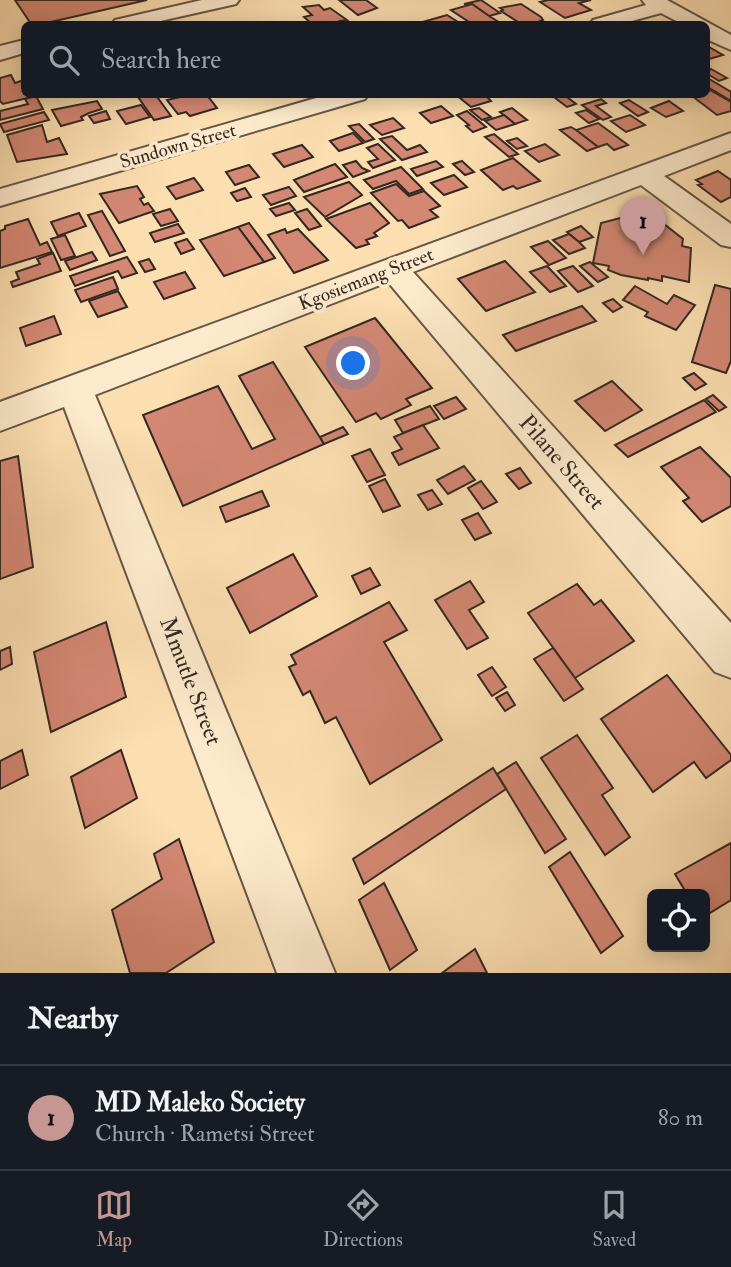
<!DOCTYPE html>
<meta charset="utf-8">
<style>
body{margin:0;font-family:"IM FELL Double Pica",serif;background:#242831;color:#f1f3f6}
.controls{position:absolute;right:21px;bottom:21px;display:grid;overflow:hidden;border-radius:10px;box-shadow:0 4px 18px #0003}
.controls button{width:63px;height:63px;display:grid;place-items:center;padding:0;border:0;border-bottom:2px solid #363941;background:#171b24;color:#f1f3f6;font:35px sans-serif}
.you{position:absolute;left:354px;top:364px;width:24px;height:24px;margin:-18px;border:5px solid #fff;border-radius:50%;background:#1a73e8;box-shadow:0 0 0 10px #1a73e833}
.badge{display:grid;place-items:center;width:46px;height:46px;border-radius:50%;background:#c59692;color:#111;font-size:23px;font-weight:700}
.pin{position:absolute;translate:-50% -58px;filter:drop-shadow(0 2px 4px #0008)}
.pin::after{content:'';position:absolute;top:37px;width:24px;height:21px;background:inherit;clip-path:polygon(0 0,100% 0,50% 100%)}
.list{margin:0;padding:0;list-style:none}
h2{display:flex;justify-content:space-between;align-items:center;height:91px;margin:0;padding:0 28px;font-size:30px}
h2 small{font-size:23px;font-weight:400;color:#9ea1a6}
.list li{display:grid;grid-template-columns:46px 1fr auto;gap:21px;align-items:center;box-sizing:border-box;height:105px;padding:0 28px;border-top:2px solid #363941}
.list b{display:block;font-size:26px;white-space:nowrap}
.list p{margin:0;font-size:23px;white-space:nowrap;color:#9ea1a6}
.list em{font-size:23px;font-style:normal;color:#9ea1a6}
.icon{flex:none;width:38px;height:38px;fill:none;stroke:currentColor;stroke-width:2;stroke-linecap:round;stroke-linejoin:round}
.map{position:relative;flex:none;width:731px;height:973px;overflow:hidden}
.search{position:absolute;background:#171b24;box-shadow:0 4px 18px #0003;left:21px;right:21px;top:21px;height:77px;display:flex;align-items:center;gap:18px;box-sizing:border-box;padding:0 24px;border-radius:10px;color:#9ea1a6;font-size:26px}
.sheet{height:196px;background:#171b24}
nav{display:flex;justify-content:space-around;align-items:center;box-sizing:border-box;height:98px;border-top:2px solid #363941;background:#171b24;font-size:19px;color:#9ea1a6}
nav a{display:grid;justify-items:center;gap:4px}
nav .on{color:#c59692}
.map>svg:first-child{display:block}
.building{fill:#d48874;stroke:#342822;stroke-width:2}
.lines{fill:none;stroke-linecap:round;stroke-linejoin:round}
.minor-casing{stroke:#665646;stroke-width:4}
.minor{fill:#fdeacc;fill-rule:evenodd}
.labels{text-anchor:middle;dominant-baseline:central;stroke-width:7;stroke-linejoin:round;paint-order:stroke}
.far-street-label{font-size:19px;fill:#342822;stroke:#fdeacc}
.street-label{font-size:23px;fill:#342822;stroke:#fdeacc}
</style>
<div class="map">
<svg width="731" height="973" viewBox="0 0 731 973">
<rect width="100%" height="100%" fill="#fcdfb1"/>
<filter id="stains"><feTurbulence type="fractalNoise" baseFrequency=".00286" numOctaves="4"/><feColorMatrix values="0 0 0 0 .2 0 0 0 0 .09 0 0 0 0 .02 0 0 0 .5 -.17"/></filter>
<radialGradient id="worn" r=".72"><stop offset=".6" stop-color="#630" stop-opacity="0"/><stop offset="1" stop-color="#630" stop-opacity=".3"/></radialGradient>
<g class="building">
<path d="M15 0H147L42 24H31Z"/>
<path d="M339 0H366L377 8 358 15Z"/>
<path d="M481 0 500 13 489 16 472 4H464Z"/>
<path d="M548 0H591L579 3 591 10 565 18 540 2Z"/>
<path d="M472 4 489 16 502 24H472L451 10Z"/>
<path d="M521 4 541 17 543 20 533 24H521L501 11 503 10 500 8Z"/>
<path d="M319 5 324 10 330 8 347 20 340 21 343 24H312L304 17 312 15 303 7Z"/>
<path d="M447 15 461 24 419 23Z"/>
<path d="M706 46H707L723 55 706 60Z"/>
<path d="M711 69 727 78 719 81 706 73Z"/>
<path d="M11 75 15 83 24 80V94L40 95 3 104 0 101V78Z"/>
<path d="M706 77 731 92V101L706 86Z"/>
<path d="M710 90 731 102V111L717 115 692 96 706 94Z"/>
<path d="M136 94H155L171 116 154 120Z"/>
<path d="M179 94H206L217 108 190 116 186 112 178 114 167 100 180 97Z"/>
<path d="M470 94H484L491 101 471 107 460 98Z"/>
<path d="M550 94H563L576 104 567 107Z"/>
<path d="M36 96 43 109 0 120V111L28 104 25 99Z"/>
<path d="M601 99 606 103 596 106 611 117 603 120 582 105Z"/>
<path d="M629 100 648 112 638 116 620 103Z"/>
<path d="M97 101 102 109 89 113 81 117 83 120 61 126 52 110Z"/>
<path d="M669 101 683 111 666 117 651 108Z"/>
<path d="M141 105 150 117 126 124 117 111Z"/>
<path d="M441 106 453 116 431 123 420 113Z"/>
<path d="M479 108 491 117 482 120 470 110Z"/>
<path d="M512 108 527 120 515 124 500 112Z"/>
<path d="M586 110 599 119 589 123 576 113Z"/>
<path d="M106 111 110 119 94 123 89 116Z"/>
<path d="M467 111 486 127 473 132 466 126 469 125 457 115Z"/>
<path d="M44 112 49 120 4 132 0 124Z"/>
<path d="M504 115 515 124 496 130 485 121Z"/>
<path d="M630 115 645 125 626 132 611 121Z"/>
<path d="M393 118 404 128 382 135 370 125Z"/>
<path d="M598 123 628 145 614 150 607 144 598 147 576 130Z"/>
<path d="M359 124 374 139 365 142 349 126Z"/>
<path d="M42 125 47 142 59 138 67 154 17 162 7 135Z"/>
<path d="M571 127 576 130 598 147 587 151 560 130Z"/>
<path d="M353 133 363 143 339 151 330 141Z"/>
<path d="M494 134 518 154 509 157 485 137Z"/>
<path d="M392 136 407 150 420 145 427 152 402 160 380 139Z"/>
<path d="M517 138 527 146 517 149 507 141Z"/>
<path d="M378 144 395 160 373 168 368 162 378 159 367 148Z"/>
<path d="M545 144 559 155 539 162 525 151Z"/>
<path d="M302 145 313 157 284 167 273 154Z"/>
<path d="M513 158 540 181 517 189 513 186 503 190 481 170Z"/>
<path d="M356 161 362 168 369 171 353 177 343 165Z"/>
<path d="M436 161 443 167 417 176 411 169Z"/>
<path d="M462 161 474 172 465 175 453 164Z"/>
<path d="M335 164 347 177 304 192 294 180Z"/>
<path d="M249 165 259 177 235 185 226 172Z"/>
<path d="M401 167 423 189 409 194 396 181 373 189 364 180Z"/>
<path d="M718 171 731 180V197L721 202 698 185 702 184 696 180Z"/>
<path d="M454 175 467 187 444 195 431 183Z"/>
<path d="M194 178 203 190 176 199 167 187Z"/>
<path d="M349 182 362 195 325 217 304 197Z"/>
<path d="M396 184 409 196 424 191 440 206 430 210 438 217 409 228 402 220 398 221 371 193Z"/>
<path d="M137 186 144 197 140 199 144 205 148 203 154 211 119 223 100 194Z"/>
<path d="M289 187 296 196 271 205 263 195Z"/>
<path d="M245 188 251 197 237 201 231 193Z"/>
<path d="M289 203 295 210 276 216 270 209Z"/>
<path d="M370 203 389 223 374 233 377 236 366 240 369 244 356 248 326 219Z"/>
<path d="M170 209 178 221 161 226 153 214Z"/>
<path d="M307 209 321 226 309 230 295 213Z"/>
<path d="M102 211 125 251 110 256 88 215Z"/>
<path d="M79 213 86 226 58 236 51 222Z"/>
<path d="M624 217 664 224 683 239 682 246 691 248 689 282 662 276V281L648 278V280L621 275 608 270 609 266 593 263 601 223Z"/>
<path d="M28 219 40 245 47 242 52 252 0 268V231L5 229V226Z"/>
<path d="M249 223 275 258 264 262 238 227Z"/>
<path d="M178 224 184 233 155 242 150 233Z"/>
<path d="M581 226 593 237 579 242 567 232Z"/>
<path d="M238 227 264 262 224 276 200 240Z"/>
<path d="M285 229 287 233 298 229 328 260 294 273 268 235Z"/>
<path d="M569 234 579 242 585 248 569 254 553 240Z"/>
<path d="M65 235 75 256 61 260 51 239Z"/>
<path d="M187 239 194 249 181 254 175 243Z"/>
<path d="M548 241 566 258 549 265 531 247Z"/>
<path d="M92 252 97 260 70 270 65 261Z"/>
<path d="M53 253 61 271 13 287 11 282 19 279 16 272 40 264 37 259Z"/>
<path d="M127 257 137 273 122 278 118 271 75 286 70 276Z"/>
<path d="M149 259 155 269 145 272 139 262Z"/>
<path d="M505 261 535 292 486 311 458 279Z"/>
<path d="M590 262 608 277 598 282 580 266Z"/>
<path d="M547 266 566 286 550 292 530 272Z"/>
<path d="M573 266 593 286 578 292 558 271Z"/>
<path d="M185 272 195 288 164 299 154 282Z"/>
<path d="M113 277 118 289 81 302 75 290Z"/>
<path d="M715 285 731 289V361L726 373 692 362Z"/>
<path d="M635 286 667 304 674 295 695 305 676 330 645 316 648 312 623 300Z"/>
<path d="M118 291 127 307 98 317 89 301Z"/>
<path d="M613 299 622 307 613 312 603 303Z"/>
<path d="M582 306 596 321 516 351 503 335Z"/>
<path d="M54 316 61 334 26 346 20 328Z"/>
<path d="M375 318 432 388 406 399 411 405 381 419 376 413 356 422 305 347Z"/>
<path d="M273 362 324 444 183 506 143 415 218 386 252 449 275 439 239 376Z"/>
<path d="M694 373 706 384 695 390 683 378Z"/>
<path d="M612 381 642 410 605 431 575 401Z"/>
<path d="M713 395 726 407 719 411 706 399Z"/>
<path d="M456 397 466 409 444 419 434 406Z"/>
<path d="M704 400 716 412 628 457 615 445Z"/>
<path d="M430 406 439 419 403 433 395 420Z"/>
<path d="M423 425 439 448 399 465 392 453 402 449 394 437Z"/>
<path d="M343 427 348 434 324 444 320 437Z"/>
<path d="M700 447 731 478V506L702 522 683 501 689 498 661 467Z"/>
<path d="M370 449 385 475 367 482 352 456Z"/>
<path d="M18 456 33 567 0 579V461Z"/>
<path d="M464 466 475 480 448 494 437 480Z"/>
<path d="M520 468 531 483 519 489 506 474Z"/>
<path d="M385 479 400 506 383 512 369 486Z"/>
<path d="M481 481 497 502 483 509 468 488Z"/>
<path d="M432 490 442 504 428 510 418 495Z"/>
<path d="M262 491 269 506 226 522 220 507Z"/>
<path d="M478 513 491 533 475 540 462 520Z"/>
<path d="M293 554 317 596 250 633 227 588Z"/>
<path d="M370 568 380 585 361 594 352 576Z"/>
<path d="M470 581 484 602 469 610 488 638 467 649 435 600Z"/>
<path d="M577 584 594 605 601 600 634 641 575 678 528 613Z"/>
<path d="M389 602 407 630 384 642 442 740 370 784 336 717 325 723 310 691 303 695 289 667 296 664 291 655Z"/>
<path d="M106 622 126 697 51 732 34 652Z"/>
<path d="M10 647 12 664 0 670V651Z"/>
<path d="M553 648 583 689 564 701 534 659Z"/>
<path d="M492 667 506 687 492 696 478 675Z"/>
<path d="M667 675 731 755V760L706 778 694 762 653 792 601 719Z"/>
<path d="M507 692 515 705 505 711 496 698Z"/>
<path d="M577 735 613 788 602 795 630 837 605 855 541 758Z"/>
<path d="M22 750 28 775 0 789V761Z"/>
<path d="M121 750 137 798 85 828 71 777Z"/>
<path d="M516 762 566 839 545 853 497 774Z"/>
<path d="M493 768 506 789 364 884 353 859Z"/>
<path d="M179 839 214 942 166 973H130L112 910 162 879 154 854Z"/>
<path d="M731 843V900L705 916V894H687L675 874Z"/>
<path d="M570 852 623 936 601 953 549 867Z"/>
<path d="M384 883 417 950 390 970 359 900Z"/>
<path d="M475 949 487 973H442Z"/>
</g>
<g class="lines">
<g class="minor-casing">
<g id="minor">
<path d="M202 0H239L236 4 147 24H112L115 20Z"/>
<path d="M642 0H667L731 35V50L706 39V24H682L661 13 621 24H590L593 20 646 5Z"/>
<path d="M24 40V53L0 60V46Z"/>
<path d="M330 94H368L365 99 0 206V189Z"/>
<path d="M731 133V150L664 176 731 224V247L721 245 641 185 413 272 731 623V678L715 672 388 282 95 395 335 973H277L64 407 0 431V402Z"/>
</g>
</g>
<use href="#minor" class="minor"/>
</g>
<g class="labels">
<g class="far-street-label">
<text transform="translate(178 146) rotate(-16)">Sundown Street</text>
<text transform="translate(366 279) rotate(-21)">Kgosiemang Street</text>
</g>
<g class="street-label">
<text transform="translate(562 462) rotate(49)">Pilane Street</text>
<text transform="translate(191 681) rotate(69)">Mmutle Street</text>
</g>
</g>
<rect width="100%" height="100%" filter="url(#stains)"/>
<rect width="100%" height="100%" fill="url(#worn)"/>
</svg>
<div class="controls">
<button><svg class="icon" aria-label="locate" viewBox="0 0 24 24"><circle cx="12" cy="12" r="6"/><path d="M12 2v4M12 18v4M2 12h4M18 12h4"/></svg></button>
</div>
<div class="you"></div>
<div class="pin badge" style="left:643px;top:255px">1</div>
<div class="search"><svg class="icon" aria-label="search" viewBox="0 0 24 24"><circle cx="10" cy="10" r="6"/><path d="M15 15l6 6"/></svg>Search here</div>
</div>
<section class="sheet">
<h2>Nearby<small></small></h2>
<ul class="list">
<li><span class="badge">1</span><div><b>MD Maleko Society</b><p>Church · Rametsi Street</p></div><em>80 m</em></li>
</ul>
</section>
<nav>
<a class="on"><svg class="icon" aria-label="map" viewBox="0 0 24 24"><path d="M3 6l6-2 6 2 6-2v14l-6 2-6-2-6 2zM9 4v14M15 6v14"/></svg>Map</a>
<a><svg class="icon" aria-label="directions" viewBox="0 0 24 24"><path d="M12 3l9 9-9 9-9-9zM9 14v-3h6M13 9l2 2-2 2"/></svg>Directions</a>
<a><svg class="icon" aria-label="saved" viewBox="0 0 24 24"><path d="M7 4h10v16l-5-4-5 4z"/></svg>Saved</a>
</nav>
